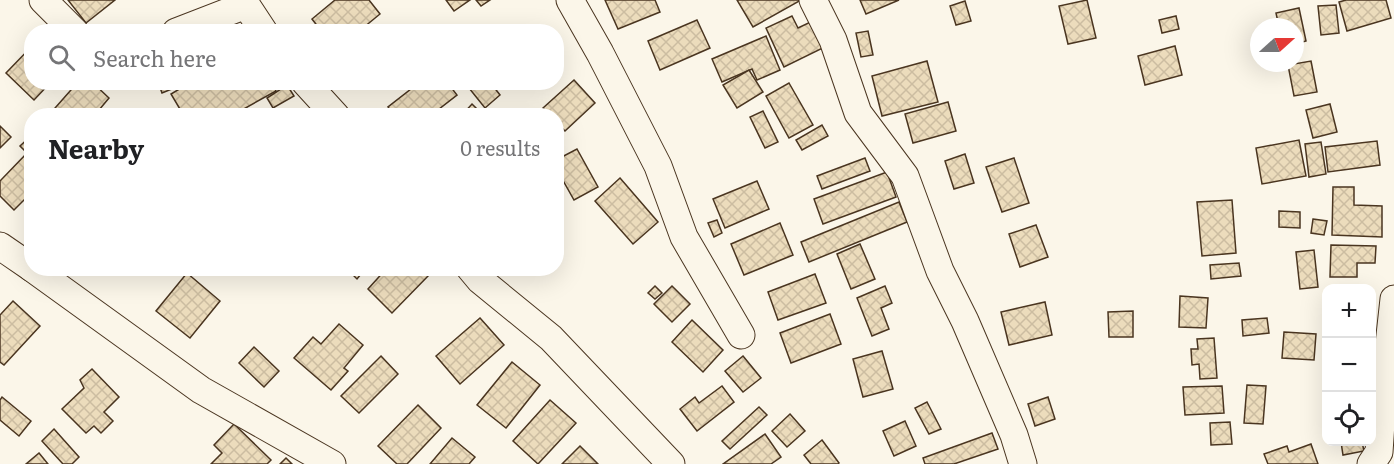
<!DOCTYPE html>
<meta charset="utf-8">
<style>
body{margin:0;font-family:Literata,serif;background:#f2f2f2;color:#202124}
.controls{position:absolute;right:18px;bottom:18px;display:grid;overflow:hidden;border-radius:12px;box-shadow:0 6px 24px #0002}
.controls button{width:54px;height:54px;display:grid;place-items:center;padding:0;border:0;border-bottom:2px solid #e0e0e0;background:#fff;color:#202124;font:30px sans-serif}
.compass{position:absolute;left:1250px;top:18px;width:54px;height:54px;border-radius:50%;background:#fff;box-shadow:0 6px 24px #0002;rotate:69deg}
.list{margin:0;padding:0;list-style:none}
h2{display:flex;justify-content:space-between;align-items:center;height:78px;margin:0;padding:0 24px;font-size:26px}
h2 small{font-size:20px;font-weight:400;color:#757577}
.icon{flex:none;width:33px;height:33px;fill:none;stroke:currentColor;stroke-width:2;stroke-linecap:round;stroke-linejoin:round}
.map{position:relative;flex:none;width:1394px;height:464px;overflow:hidden}
.search{position:absolute;background:#fff;box-shadow:0 6px 24px #0002;left:24px;top:24px;width:540px;height:66px;display:flex;align-items:center;gap:15px;box-sizing:border-box;padding:0 21px;border-radius:24px;color:#757577;font-size:22px}
.panel{position:absolute;background:#fff;box-shadow:0 6px 24px #0002;left:24px;top:108px;width:540px;height:168px;border-radius:24px}
.map>svg:first-child{display:block}
.building{fill:url(#building-cross-hatch);stroke:#4a3520;stroke-width:1.5}
.lines{fill:none;stroke-linecap:round;stroke-linejoin:round}
.minor-casing{stroke:#4a3520;stroke-width:29}
.minor{stroke:#fbf6e9;stroke-width:27}
</style>
<div class="map">
<svg width="1394" height="464" viewBox="0 0 1394 464">
<defs>
<pattern id="building-cross-hatch" width="8" height="8" patternUnits="userSpaceOnUse" patternTransform="scale(1.5)"><rect width="8" height="8" fill="#ecdcbc"/><path d="M0 0l8 8M0 8l8-8" fill="none" stroke="#ccbda1"/></pattern>
</defs>
<rect width="100%" height="100%" fill="#fbf6e9"/>
<g class="building">
<path d="M68 0H115L86 23Z"/>
<path d="M335 0H369L380 14 358 32H322L312 19Z"/>
<path d="M446 0H470L454 11Z"/>
<path d="M476 0H490L481 6Z"/>
<path d="M605 0H655L660 12 618 29Z"/>
<path d="M737 0H801L753 27Z"/>
<path d="M860 0H899L866 14Z"/>
<path d="M1087 0 1096 38 1068 44 1059 6Z"/>
<path d="M1346 0H1386L1391 18 1347 31 1339 2Z"/>
<path d="M965 1 971 21 956 25 950 6Z"/>
<path d="M1336 5 1339 33 1321 35 1318 6Z"/>
<path d="M1299 8 1306 41 1295 44V27H1279L1276 13Z"/>
<path d="M792 16 798 28 819 18 831 44 784 67 766 28Z"/>
<path d="M1176 16 1179 29 1162 33 1159 20Z"/>
<path d="M697 20 710 48 660 70 648 41Z"/>
<path d="M868 31 873 55 861 57 856 33Z"/>
<path d="M766 36 780 70 757 80 752 69 722 82 712 59Z"/>
<path d="M32 46V82H51L34 100 6 73Z"/>
<path d="M1175 46 1182 75 1145 85 1138 56Z"/>
<path d="M927 61 938 102 882 116 872 76Z"/>
<path d="M1311 61 1317 92 1294 96 1288 65Z"/>
<path d="M749 70 763 92 737 108 723 85Z"/>
<path d="M574 80 595 103 565 131 556 122V116H551L543 108Z"/>
<path d="M78 82H92L109 98 94 116H48Z"/>
<path d="M158 82H178L179 86 162 93Z"/>
<path d="M191 82H208L211 89 222 82H271L276 91 240 111 243 116H184L171 94Z"/>
<path d="M420 82H447L457 95 430 116H395L388 107Z"/>
<path d="M475 82H490L500 95 485 108 469 88Z"/>
<path d="M789 83 813 125 789 138 766 96Z"/>
<path d="M287 85 294 96 273 108 267 98Z"/>
<path d="M948 102 956 131 913 143 905 114Z"/>
<path d="M472 104 484 116H461Z"/>
<path d="M1330 104 1337 132 1313 138 1306 110Z"/>
<path d="M763 111 778 142 765 148 750 117Z"/>
<path d="M822 125 828 136 802 150 796 140Z"/>
<path d="M0 126 11 137 0 148Z"/>
<path d="M32 135V192L14 210 0 196V181L27 153 20 146Z"/>
<path d="M1299 140 1306 176 1262 184 1256 148Z"/>
<path d="M1377 141 1380 165 1328 172 1325 147Z"/>
<path d="M1321 142 1326 174 1309 177 1305 144Z"/>
<path d="M577 149 598 187 574 200 556 168V160Z"/>
<path d="M965 154 974 183 954 189 945 161Z"/>
<path d="M865 158 870 171 822 189 817 176Z"/>
<path d="M1014 158 1029 203 1002 212 986 167Z"/>
<path d="M887 172 896 197 823 224 814 199Z"/>
<path d="M620 178 658 222 633 244 595 201Z"/>
<path d="M757 181 769 209 725 228 713 199Z"/>
<path d="M1333 187H1354V205L1382 206V237L1332 235Z"/>
<path d="M1232 200 1236 253 1202 256 1197 202Z"/>
<path d="M899 202 907 222 809 262 801 242Z"/>
<path d="M1279 211 1300 212V228L1279 227Z"/>
<path d="M1313 219 1327 221 1324 235 1311 233Z"/>
<path d="M717 220 722 233 714 237 708 223Z"/>
<path d="M780 223 793 255 744 275 731 244Z"/>
<path d="M1036 225 1048 257 1020 267 1009 234Z"/>
<path d="M860 244 875 279 851 289 837 254Z"/>
<path d="M1331 245 1376 246 1375 263H1357V277H1330Z"/>
<path d="M1314 250 1318 287 1300 289 1296 252Z"/>
<path d="M1239 263 1241 276 1211 279 1210 265Z"/>
<path d="M151 268H164L160 274Z"/>
<path d="M346 268H366L357 279Z"/>
<path d="M387 268H423L429 275 392 313 368 289Z"/>
<path d="M187 273 220 301 190 338 156 311Z"/>
<path d="M815 274 826 303 778 320 768 292Z"/>
<path d="M655 286 662 293 655 299 648 293Z"/>
<path d="M672 286 690 304 672 322 654 304Z"/>
<path d="M885 286 892 303 881 308 889 329 872 336 857 298Z"/>
<path d="M1180 296 1208 298 1206 328 1179 327Z"/>
<path d="M13 301 40 326 4 365 0 362V315Z"/>
<path d="M1045 302 1052 335 1009 345 1001 312Z"/>
<path d="M1133 311V337H1109L1108 312Z"/>
<path d="M830 314 841 344 791 363 780 333Z"/>
<path d="M480 318 504 345 460 384 436 356Z"/>
<path d="M1267 318 1269 333 1243 336 1242 320Z"/>
<path d="M692 320 723 350 703 372 672 342Z"/>
<path d="M339 324 363 345 344 368 348 371 331 390 294 358 313 337 321 344Z"/>
<path d="M1284 332 1316 334 1314 360 1282 358Z"/>
<path d="M1214 338 1217 378 1200 379 1199 364 1192 365 1191 349H1198L1197 339Z"/>
<path d="M254 347 279 371 264 387 239 363Z"/>
<path d="M882 351 893 389 863 397 853 359Z"/>
<path d="M381 356 398 374 359 413 341 396Z"/>
<path d="M743 356 761 378 743 392 725 371Z"/>
<path d="M512 362 540 385 506 428 477 405Z"/>
<path d="M92 369 119 397 104 412 113 421 101 433 94 426 86 433 62 409 84 388 80 380Z"/>
<path d="M1247 385 1266 386 1263 424 1244 423Z"/>
<path d="M722 386 734 402 697 431 680 409 695 397 699 403Z"/>
<path d="M1222 386 1224 413 1185 415 1183 387Z"/>
<path d="M2 397 31 421 19 436 0 420V400Z"/>
<path d="M1048 397 1055 419 1035 426 1028 404Z"/>
<path d="M550 400 576 423 538 464 513 441Z"/>
<path d="M927 402 941 429 929 434 915 408Z"/>
<path d="M418 405 441 428 407 464H397L378 446Z"/>
<path d="M759 407 767 415 730 449 722 441Z"/>
<path d="M790 414 805 431 787 447 772 431Z"/>
<path d="M905 421 916 446 894 456 883 431Z"/>
<path d="M1230 422 1232 444 1211 445 1210 423Z"/>
<path d="M234 424 271 460 267 464H211L222 453 214 445Z"/>
<path d="M54 429 79 457 72 464H63L42 441Z"/>
<path d="M992 433 998 449 954 464H925L923 458Z"/>
<path d="M765 434 781 457 771 464H723Z"/>
<path d="M452 438 475 457 469 464H430Z"/>
<path d="M822 440 839 463 838 464H811L804 455Z"/>
<path d="M1341 442H1362L1364 451 1343 455Z"/>
<path d="M1311 444 1318 464H1268L1264 454 1287 446 1289 452Z"/>
<path d="M580 446 598 464H562Z"/>
<path d="M39 453 48 464H26Z"/>
<path d="M286 458 292 464H280Z"/>
</g>
<g class="lines">
<g class="minor-casing">
<g id="minor">
<path d="M43 0 75 32"/>
<path d="M243 0 264 32"/>
<path d="M570 0 600 53 658 166 684 237 741 335"/>
<path d="M813 0 833 40 858 113 905 176 940 271 965 321 1014 435 1023 464"/>
<path d="M176 32 246 5"/>
<path d="M305 82 336 116"/>
<path d="M0 246 32 268"/>
<path d="M32 268 201 390 332 464"/>
<path d="M470 268 480 280 551 338 671 464"/>
<path d="M1371 464 1379 452 1382 408 1394 299"/>
</g>
</g>
<use href="#minor" class="minor"/>
</g>
</svg>
<div class="controls">
<button>+</button>
<button>−</button>
<button><svg class="icon" aria-label="locate" viewBox="0 0 24 24"><circle cx="12" cy="12" r="6"/><path d="M12 2v4M12 18v4M2 12h4M18 12h4"/></svg></button>
</div>
<svg class="compass" viewBox="-18 -18 36 36"><path d="M0-13l5 13h-10z" fill="#e53935"/><path d="M0 13l5-13h-10z" fill="#757577"/></svg>
<div class="search"><svg class="icon" aria-label="search" viewBox="0 0 24 24"><circle cx="10" cy="10" r="6"/><path d="M15 15l6 6"/></svg>Search here</div>
<section class="panel">
<h2>Nearby<small>0 results</small></h2>
<ul class="list">
</ul>
</section>
</div>
